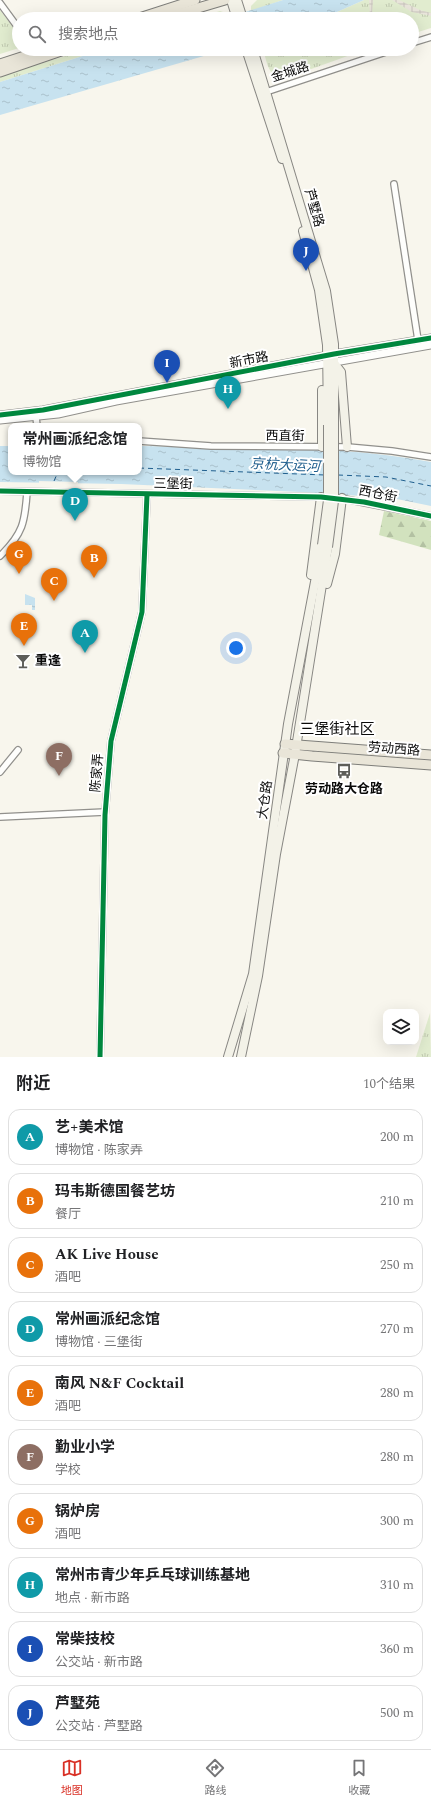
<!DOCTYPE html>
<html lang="zh">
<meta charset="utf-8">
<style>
body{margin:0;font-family:Spectral,"Noto Sans SC",serif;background:#f2f2f2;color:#202124}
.controls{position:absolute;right:12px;bottom:12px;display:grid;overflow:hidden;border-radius:8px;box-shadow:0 4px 16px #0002}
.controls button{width:36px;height:36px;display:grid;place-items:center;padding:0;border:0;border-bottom:1px solid #e0e0e0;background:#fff;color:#202124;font:20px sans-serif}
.you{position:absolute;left:236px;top:648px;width:14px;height:14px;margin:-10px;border:3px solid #fff;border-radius:50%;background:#1a73e8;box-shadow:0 0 0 6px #1a73e833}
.badge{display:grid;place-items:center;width:26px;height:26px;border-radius:50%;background:#d93025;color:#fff;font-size:13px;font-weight:700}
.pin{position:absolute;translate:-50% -33px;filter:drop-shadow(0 1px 2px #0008)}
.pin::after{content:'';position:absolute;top:21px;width:14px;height:12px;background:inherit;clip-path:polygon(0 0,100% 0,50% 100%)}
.popup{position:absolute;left:8px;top:423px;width:134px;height:52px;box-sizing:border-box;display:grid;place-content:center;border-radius:8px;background:#fff;filter:drop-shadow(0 1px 3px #0005);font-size:13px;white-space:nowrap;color:#757577}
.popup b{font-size:15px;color:#202124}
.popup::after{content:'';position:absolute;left:50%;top:100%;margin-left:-8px;border:8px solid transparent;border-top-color:#fff}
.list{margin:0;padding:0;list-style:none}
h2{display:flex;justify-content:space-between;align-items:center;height:52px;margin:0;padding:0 16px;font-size:17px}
h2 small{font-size:13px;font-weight:400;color:#757577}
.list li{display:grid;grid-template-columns:26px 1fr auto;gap:12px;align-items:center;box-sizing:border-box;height:56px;margin:0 8px 8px;padding:0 8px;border:1px solid #e0e0e0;border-radius:12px}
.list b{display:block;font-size:15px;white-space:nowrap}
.list p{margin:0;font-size:13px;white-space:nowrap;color:#757577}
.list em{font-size:13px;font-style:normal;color:#757577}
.icon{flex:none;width:22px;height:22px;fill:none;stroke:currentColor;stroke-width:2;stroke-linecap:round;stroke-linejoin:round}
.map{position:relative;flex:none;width:431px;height:1057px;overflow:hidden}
.search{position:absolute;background:#fff;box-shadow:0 4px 16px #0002;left:12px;right:12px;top:12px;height:44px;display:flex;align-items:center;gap:10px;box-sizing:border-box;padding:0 14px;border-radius:22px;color:#757577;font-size:15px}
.sheet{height:692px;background:#fff}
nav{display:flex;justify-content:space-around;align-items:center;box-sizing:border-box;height:56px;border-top:1px solid #e0e0e0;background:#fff;font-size:11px;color:#757577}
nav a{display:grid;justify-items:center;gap:2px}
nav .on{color:#d93025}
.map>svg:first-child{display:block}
.forest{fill:url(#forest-firs)}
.park{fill:url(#park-tufts)}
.plaza{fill:url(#plaza-grid)}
.water{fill:url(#water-ripples)}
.pier{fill:#f8f6ed}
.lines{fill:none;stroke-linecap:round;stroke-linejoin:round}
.ferry{stroke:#205f8e;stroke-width:1;stroke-dasharray:5 4;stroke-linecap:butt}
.minor-casing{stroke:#91908c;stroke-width:8}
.tertiary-casing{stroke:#91908c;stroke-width:9}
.secondary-casing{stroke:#888783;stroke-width:10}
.primary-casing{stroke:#7e7e7a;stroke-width:11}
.minor{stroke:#fefefc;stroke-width:5.5}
.tertiary{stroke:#fefefc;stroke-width:7}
.secondary{stroke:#f3f2e8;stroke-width:8}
.primary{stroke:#e9e5d8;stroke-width:9}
.secondary-bridge-casing{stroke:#888783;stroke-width:10;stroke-linecap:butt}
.secondary-bridge{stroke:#f3f2e8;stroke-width:8}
.cycleway-casing{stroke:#fff;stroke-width:8}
.cycleway{stroke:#00873e;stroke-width:5}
.labels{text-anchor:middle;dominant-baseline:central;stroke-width:4;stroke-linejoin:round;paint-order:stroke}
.street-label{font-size:13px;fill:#0a0a0a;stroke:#fff}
.poi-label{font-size:13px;font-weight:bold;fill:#0a0a0a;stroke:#fff;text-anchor:start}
.water-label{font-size:14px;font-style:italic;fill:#205f8e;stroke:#fff}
.quarter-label{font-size:15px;fill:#0a0a0a;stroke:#fff}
</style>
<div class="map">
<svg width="431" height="1057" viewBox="0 0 431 1057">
<defs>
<pattern id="forest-firs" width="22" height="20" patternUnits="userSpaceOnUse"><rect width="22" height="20" fill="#d2e2be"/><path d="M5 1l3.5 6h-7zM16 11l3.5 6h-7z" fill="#b3c1a2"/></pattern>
<pattern id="park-tufts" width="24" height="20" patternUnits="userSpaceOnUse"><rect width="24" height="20" fill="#e1eccf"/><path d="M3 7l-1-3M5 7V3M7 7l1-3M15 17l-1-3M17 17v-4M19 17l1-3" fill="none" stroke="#c0c9b0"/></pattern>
<pattern id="plaza-grid" width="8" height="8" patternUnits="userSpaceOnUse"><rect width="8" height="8" fill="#e8e4da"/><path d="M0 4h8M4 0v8" fill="none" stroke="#c6c2ba"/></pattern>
<pattern id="water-ripples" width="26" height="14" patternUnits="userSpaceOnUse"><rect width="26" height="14" fill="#c7e2ef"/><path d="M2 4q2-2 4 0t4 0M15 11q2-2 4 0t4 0" fill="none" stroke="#aac1cc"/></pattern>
</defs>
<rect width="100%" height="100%" fill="#f8f6ed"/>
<path class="forest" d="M384 511 431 521V550L379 535Z"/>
<g class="park">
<path d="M257 0H283L251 11V6Z"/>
<path d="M364 0H431V28L412 34V19H321Z"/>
<path d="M0 10 19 35V48L0 54Z"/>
<path d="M220 11 229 14 230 17 223 19H194Z"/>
<path d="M88 49H110L89 54 0 82V76Z"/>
<path d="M263 49H367L289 77C268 79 268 66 263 49Z"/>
<path d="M430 1013 431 1057H416Z"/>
</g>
<g class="plaza">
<path d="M369 0H373L372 14 378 19H365L370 16Z"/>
<path d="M392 0H399L420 10 431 13V16L412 12Z"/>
</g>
<g class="water">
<path d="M283 0H364L321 19H223Z"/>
<path d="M110 49H228L0 115V82L89 54Z"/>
<path d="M0 446H11V472H139V446C236 448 335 444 431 462V506L392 498 300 492 121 484 0 482Z"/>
<path d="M25 594 35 598V610H32V605H25Z"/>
</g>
<path class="pier" d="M39 481 78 482V484L39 483Z"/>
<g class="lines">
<g class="ferry">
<path d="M139 468 325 475"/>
<path d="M338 475 386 477 431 486"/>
<path d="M54 481 58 472"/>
</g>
<g class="minor-casing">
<g id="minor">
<path d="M0 3 19 29"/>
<path d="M412 43 431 37"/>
<path d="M263 93 395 49"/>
<path d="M394 184 418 340"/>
<path d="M36 417 37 426"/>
<path d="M139 441 211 446 348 447 392 451 431 457"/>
<path d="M0 491 324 497"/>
<path d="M340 498 431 516"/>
<path d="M0 556C23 534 25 522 27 492"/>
<path d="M0 772 18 750"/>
<path d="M0 817 105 812"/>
<path d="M100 1057 105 815 111 741 142 612 147 495"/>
</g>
</g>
<g class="tertiary-casing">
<g id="tertiary">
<path d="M0 415 43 410 334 354 431 338"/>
<path d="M0 420 58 414 116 401 431 345"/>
</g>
</g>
<g class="secondary-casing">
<g id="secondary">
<path d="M231 0 237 19"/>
<path d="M237 0 243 19"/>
<path d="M246 49 282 159"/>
<path d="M253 49 326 291 334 344V425"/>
<path d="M303 231 319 290 327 345 328 425"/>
<path d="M334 363 341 372 347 447"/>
<path d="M322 447V390"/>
<path d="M311 575 321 497"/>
<path d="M327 584 335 554 342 498"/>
<path d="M228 1057 253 974 288 724 322 545"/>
<path d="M241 1057 258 976 276 854 295 754 328 547"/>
</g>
</g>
<g class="primary-casing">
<g id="primary">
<path d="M136 19 195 0"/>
<path d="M161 19 225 0"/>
<path d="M0 64 46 49"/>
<path d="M0 72 67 49"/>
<path d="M285 744 431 755"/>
<path d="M283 753 312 756 431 765"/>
</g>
</g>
<use href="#minor" class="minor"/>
<use href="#tertiary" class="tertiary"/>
<use href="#secondary" class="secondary"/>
<use href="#primary" class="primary"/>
<g class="secondary-bridge-casing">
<g id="secondary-bridge">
<path d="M322 545 328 500V425"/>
<path d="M328 547 334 501V425"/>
</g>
</g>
<use href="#secondary-bridge" class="secondary-bridge"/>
<g class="cycleway-casing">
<g id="cycleway">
<path d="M0 415 43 410 334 354 431 338"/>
<path d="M0 491 321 497 364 502 431 516"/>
<path d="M100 1057 105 815 111 741 142 612 147 495"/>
</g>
</g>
<use href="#cycleway" class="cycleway"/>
</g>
<defs>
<g id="bar-bare" transform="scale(1.2)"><path d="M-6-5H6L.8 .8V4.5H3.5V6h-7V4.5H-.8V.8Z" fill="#5d5d59" stroke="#fff" stroke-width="2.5" paint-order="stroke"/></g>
<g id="bus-bare" transform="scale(1.2)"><path d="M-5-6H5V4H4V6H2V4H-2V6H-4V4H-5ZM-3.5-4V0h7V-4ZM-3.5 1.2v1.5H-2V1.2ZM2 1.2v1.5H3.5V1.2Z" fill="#5d5d59" stroke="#fff" stroke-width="2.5" paint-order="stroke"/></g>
</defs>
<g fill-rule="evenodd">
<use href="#bar-bare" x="23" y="661"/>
<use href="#bus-bare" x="344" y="771"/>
</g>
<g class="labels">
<g class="street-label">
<text transform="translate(290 72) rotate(-18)">金城路</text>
<text transform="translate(314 208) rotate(74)">芦墅路</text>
<text transform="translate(249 360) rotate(-11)">新市路</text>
<text transform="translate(285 436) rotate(1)">西直街</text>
<text transform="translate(173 484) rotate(1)">三堡街</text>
<text transform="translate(378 494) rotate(11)">西仓街</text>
<text transform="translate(394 749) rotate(4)">劳动西路</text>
<text transform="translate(97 773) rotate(-85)">陈家弄</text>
<text transform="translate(265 800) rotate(-82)">大仓路</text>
</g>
<g class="poi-label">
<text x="35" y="661">重逢</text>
<text x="344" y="789" text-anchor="middle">劳动路大仓路</text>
</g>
<g class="water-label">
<text transform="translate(285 465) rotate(3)">京杭大运河</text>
</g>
<g class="quarter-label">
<text x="337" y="729">三堡街社区</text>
</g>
</g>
</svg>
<div class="controls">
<button><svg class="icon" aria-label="layers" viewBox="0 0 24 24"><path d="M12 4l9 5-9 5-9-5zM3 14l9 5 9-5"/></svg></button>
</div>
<div class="you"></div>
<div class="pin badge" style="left:85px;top:653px;background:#0f9aa8">A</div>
<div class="pin badge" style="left:94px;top:578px;background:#e8710a">B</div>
<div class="pin badge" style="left:54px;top:601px;background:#e8710a">C</div>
<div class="pin badge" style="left:75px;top:521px;background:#0f9aa8">D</div>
<div class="popup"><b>常州画派纪念馆</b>博物馆</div>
<div class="pin badge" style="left:24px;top:646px;background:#e8710a">E</div>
<div class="pin badge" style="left:59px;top:776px;background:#8d6e63">F</div>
<div class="pin badge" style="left:19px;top:574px;background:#e8710a">G</div>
<div class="pin badge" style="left:228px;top:409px;background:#0f9aa8">H</div>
<div class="pin badge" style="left:167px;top:383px;background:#1a4fb4">I</div>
<div class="pin badge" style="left:306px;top:271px;background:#1a4fb4">J</div>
<div class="search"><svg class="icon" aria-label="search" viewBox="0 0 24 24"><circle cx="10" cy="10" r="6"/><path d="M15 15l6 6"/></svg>搜索地点</div>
</div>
<section class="sheet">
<h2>附近<small>10个结果</small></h2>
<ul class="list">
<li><span class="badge" style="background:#0f9aa8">A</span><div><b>艺+美术馆</b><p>博物馆 · 陈家弄</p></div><em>200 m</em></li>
<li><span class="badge" style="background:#e8710a">B</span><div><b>玛韦斯德国餐艺坊</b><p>餐厅</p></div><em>210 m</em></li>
<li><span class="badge" style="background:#e8710a">C</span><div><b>AK Live House</b><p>酒吧</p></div><em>250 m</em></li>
<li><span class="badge" style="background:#0f9aa8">D</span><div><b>常州画派纪念馆</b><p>博物馆 · 三堡街</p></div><em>270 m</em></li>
<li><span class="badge" style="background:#e8710a">E</span><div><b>南风 N&amp;F Cocktail</b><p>酒吧</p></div><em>280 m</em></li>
<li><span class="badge" style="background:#8d6e63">F</span><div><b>勤业小学</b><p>学校</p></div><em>280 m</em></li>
<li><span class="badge" style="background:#e8710a">G</span><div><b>锅炉房</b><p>酒吧</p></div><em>300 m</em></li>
<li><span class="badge" style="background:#0f9aa8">H</span><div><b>常州市青少年乒乓球训练基地</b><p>地点 · 新市路</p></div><em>310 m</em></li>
<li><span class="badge" style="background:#1a4fb4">I</span><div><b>常柴技校</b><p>公交站 · 新市路</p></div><em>360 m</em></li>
<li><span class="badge" style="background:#1a4fb4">J</span><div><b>芦墅苑</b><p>公交站 · 芦墅路</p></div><em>500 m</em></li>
</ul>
</section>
<nav>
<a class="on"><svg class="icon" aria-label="map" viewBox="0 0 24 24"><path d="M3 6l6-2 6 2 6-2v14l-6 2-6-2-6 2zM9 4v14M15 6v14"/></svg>地图</a>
<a><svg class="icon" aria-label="directions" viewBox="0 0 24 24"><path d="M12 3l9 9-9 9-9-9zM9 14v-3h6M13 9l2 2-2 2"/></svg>路线</a>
<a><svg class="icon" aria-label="saved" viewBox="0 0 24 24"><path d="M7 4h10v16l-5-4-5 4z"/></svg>收藏</a>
</nav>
